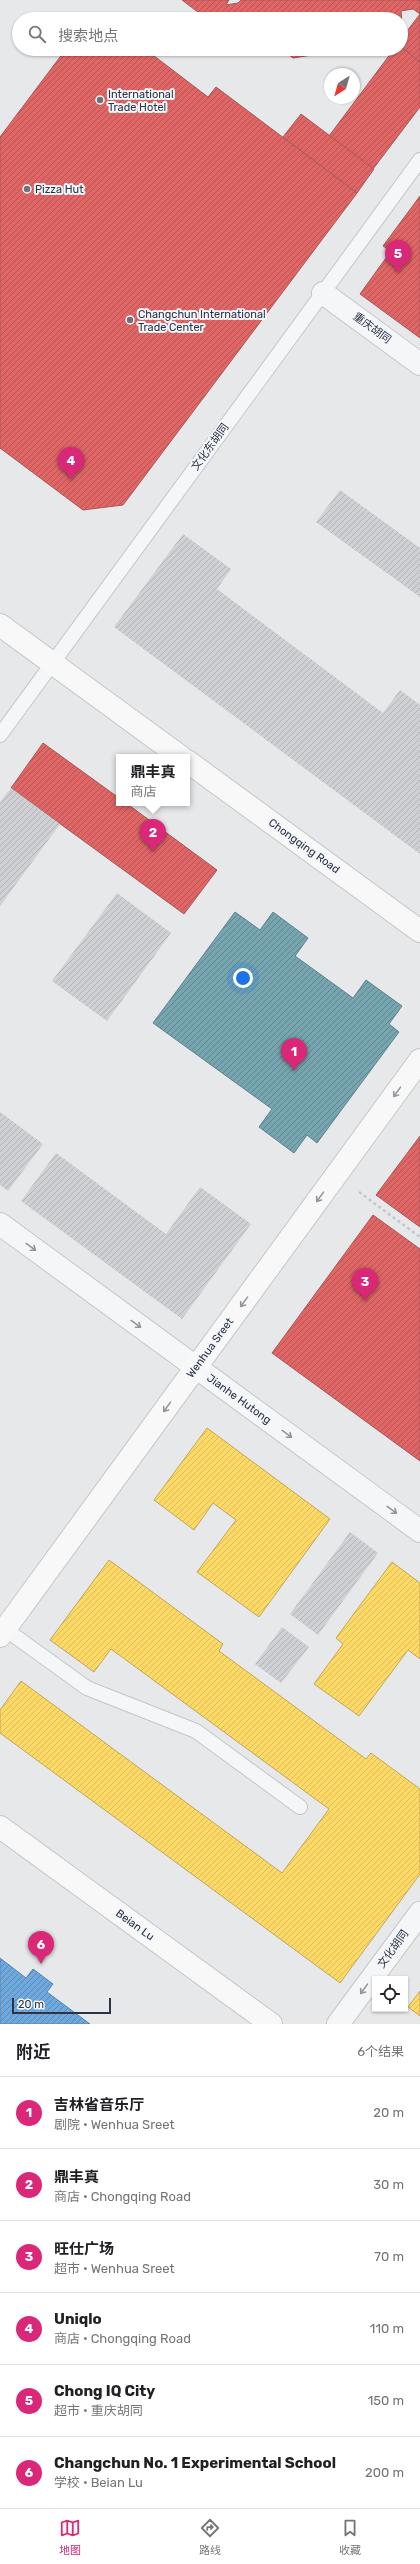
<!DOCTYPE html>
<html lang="zh">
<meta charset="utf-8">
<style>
body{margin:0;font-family:Rubik,"Noto Sans SC",sans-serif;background:#f2f2f2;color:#202124}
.controls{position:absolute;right:12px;bottom:12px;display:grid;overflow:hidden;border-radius:0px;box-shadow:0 1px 3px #0004}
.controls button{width:36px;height:36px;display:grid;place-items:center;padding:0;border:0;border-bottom:1px solid #e0e0e0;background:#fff;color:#202124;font:20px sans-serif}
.compass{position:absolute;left:324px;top:68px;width:36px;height:36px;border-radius:50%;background:#fff;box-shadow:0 1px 3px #0004;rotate:217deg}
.scale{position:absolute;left:12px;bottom:10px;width:99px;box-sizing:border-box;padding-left:4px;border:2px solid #2b3445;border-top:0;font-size:11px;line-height:14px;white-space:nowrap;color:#2b3445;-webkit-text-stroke:3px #f4f6f9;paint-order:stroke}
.you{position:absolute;left:243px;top:978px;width:14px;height:14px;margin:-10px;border:3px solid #fff;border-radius:50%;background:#1a73e8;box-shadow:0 0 0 6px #1a73e833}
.badge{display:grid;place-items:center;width:26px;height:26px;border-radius:50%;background:#db2777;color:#fff;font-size:13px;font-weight:700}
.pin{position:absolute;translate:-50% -33px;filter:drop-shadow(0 1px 2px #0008)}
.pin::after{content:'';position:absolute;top:21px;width:14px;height:12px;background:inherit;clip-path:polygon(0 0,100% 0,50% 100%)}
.popup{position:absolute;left:116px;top:754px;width:74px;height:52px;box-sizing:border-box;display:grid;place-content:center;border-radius:0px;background:#fff;filter:drop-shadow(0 1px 3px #0005);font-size:13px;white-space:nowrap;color:#757577}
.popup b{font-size:15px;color:#202124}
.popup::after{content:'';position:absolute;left:50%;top:100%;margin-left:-8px;border:8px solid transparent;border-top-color:#fff}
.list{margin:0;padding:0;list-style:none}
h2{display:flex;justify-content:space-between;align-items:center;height:52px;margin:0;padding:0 16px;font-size:17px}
h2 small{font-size:13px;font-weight:400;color:#757577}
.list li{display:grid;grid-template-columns:26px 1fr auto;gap:12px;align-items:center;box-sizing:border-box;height:72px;padding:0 16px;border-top:1px solid #e0e0e0}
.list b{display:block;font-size:15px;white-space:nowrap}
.list p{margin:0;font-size:13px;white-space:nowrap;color:#757577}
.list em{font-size:13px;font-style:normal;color:#757577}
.icon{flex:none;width:22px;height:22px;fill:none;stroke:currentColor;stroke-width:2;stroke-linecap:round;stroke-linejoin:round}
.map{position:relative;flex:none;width:420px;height:2024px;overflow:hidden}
.search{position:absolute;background:#fff;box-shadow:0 1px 3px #0004;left:12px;right:12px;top:12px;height:44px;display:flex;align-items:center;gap:10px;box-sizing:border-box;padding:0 14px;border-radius:22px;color:#757577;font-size:15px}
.sheet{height:484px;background:#fff}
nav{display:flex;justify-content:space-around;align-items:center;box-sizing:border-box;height:56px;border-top:1px solid #e0e0e0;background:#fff;font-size:11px;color:#757577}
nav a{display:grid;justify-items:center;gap:2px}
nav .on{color:#db2777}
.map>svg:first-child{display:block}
.homes{fill:url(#homes-hatch);stroke:#bfa85c}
.shops{fill:url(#shops-hatch);stroke:#aa575c}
.schools{fill:url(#schools-hatch);stroke:#5b85af}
.public{fill:url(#public-hatch);stroke:#60838f}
.building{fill:url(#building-hatch)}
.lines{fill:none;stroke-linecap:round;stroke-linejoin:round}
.lane-casing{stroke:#c4c6c8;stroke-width:16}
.street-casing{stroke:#c4c6c8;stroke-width:24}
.secondary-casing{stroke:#c4c6c8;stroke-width:24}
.path{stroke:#c5c6ca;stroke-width:2.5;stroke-dasharray:3 3;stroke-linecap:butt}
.lane{stroke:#f5f6f7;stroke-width:14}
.street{stroke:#f5f6f7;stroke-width:22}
.secondary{stroke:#f8f8f8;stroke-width:22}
.oneway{stroke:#92969e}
.oneway2{stroke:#90959e}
.poi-dot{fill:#6c737f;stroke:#f4f6f9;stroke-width:1.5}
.labels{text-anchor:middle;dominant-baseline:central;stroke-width:4;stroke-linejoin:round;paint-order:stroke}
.poi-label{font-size:11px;fill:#2b3445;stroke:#f4f6f9;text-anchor:start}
.street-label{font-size:11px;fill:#2b3445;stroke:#f4f6f9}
</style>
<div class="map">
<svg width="420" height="2024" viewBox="0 0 420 2024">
<defs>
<pattern id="homes-hatch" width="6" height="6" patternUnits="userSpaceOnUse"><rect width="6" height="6" fill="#ffd966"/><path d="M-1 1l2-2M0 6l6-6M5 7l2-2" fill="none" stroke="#dbbb5a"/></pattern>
<pattern id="shops-hatch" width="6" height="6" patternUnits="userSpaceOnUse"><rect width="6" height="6" fill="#e06666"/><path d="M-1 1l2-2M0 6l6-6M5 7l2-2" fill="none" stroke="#b65556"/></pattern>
<pattern id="schools-hatch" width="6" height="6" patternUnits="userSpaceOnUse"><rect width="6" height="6" fill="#6fa8dc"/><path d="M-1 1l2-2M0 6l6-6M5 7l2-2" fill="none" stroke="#5b8ab4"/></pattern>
<pattern id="public-hatch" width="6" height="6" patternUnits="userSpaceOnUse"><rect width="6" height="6" fill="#76a5af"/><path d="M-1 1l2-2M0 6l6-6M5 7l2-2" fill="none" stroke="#618790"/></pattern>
<pattern id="building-hatch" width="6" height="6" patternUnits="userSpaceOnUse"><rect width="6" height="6" fill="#ced0d3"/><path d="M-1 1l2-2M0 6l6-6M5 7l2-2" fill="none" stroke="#b1b3b6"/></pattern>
</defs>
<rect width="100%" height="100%" fill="#e6e8ea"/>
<g class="homes">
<path d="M207 1428 330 1519 259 1617 197 1572 236 1520 213 1503 194 1530 154 1500Z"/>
<path d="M109 1560 223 1644 219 1651 366 1759 371 1753 420 1789V1874L340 1983 0 1733V1710L21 1681 282 1873 329 1809 111 1649 94 1672 50 1640Z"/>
<path d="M392 1562 420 1583V1659L408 1650 359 1716 314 1684 343 1644 336 1638Z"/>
<path d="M420 1991V2016L408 2007Z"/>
</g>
<g class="shops">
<path d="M182 0H229L226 5 238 3 241 0H420V62L401 47V39L420 14 413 9 401 11 402 23H401V19H219L218 15 215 19H207Z"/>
<path d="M401 47 420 62V107L373 169 329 136 394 49Z"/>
<path d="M66 49H145L208 97 216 87 357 193 123 505 83 510 0 448V137Z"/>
<path d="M264 49H351L293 58 283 50 268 52Z"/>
<path d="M301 114 374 169 357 193 283 137Z"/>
<path d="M420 196V338L360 294 391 251 383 246Z"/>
<path d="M43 743 119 798V803H126L217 870 184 914 11 788Z"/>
<path d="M420 1136V1227L376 1195Z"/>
<path d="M373 1215 420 1249V1461L272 1353Z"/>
</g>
<path class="schools" d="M0 1958 26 1978 33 1969 53 1984 47 1992 90 2024H0Z"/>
<path class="public" d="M235 912 260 930 273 912 308 938 295 956 353 998 366 980 402 1006 389 1024 399 1032 317 1143 307 1135 294 1153 259 1127 272 1109 153 1023Z"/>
<g class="building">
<path d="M340 490 420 548V597L316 522Z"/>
<path d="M183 534 231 569 217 589 383 713 400 690 420 705V854L114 627Z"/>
<path d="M11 788 60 824 0 906V802Z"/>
<path d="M117 893 171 933 107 1021 52 981Z"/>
<path d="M0 1112 43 1144 8 1191 0 1185Z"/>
<path d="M56 1153 166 1234 200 1187 251 1224 182 1319 21 1201Z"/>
<path d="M350 1532 378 1553 318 1635 290 1614Z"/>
<path d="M282 1627 309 1647 281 1683 255 1664Z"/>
</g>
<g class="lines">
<g class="lane-casing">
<g id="lane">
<path d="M0 735 420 160"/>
<path d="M5 1629 87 1688 196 1731 300 1807"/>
</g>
</g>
<g class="street-casing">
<g id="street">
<path d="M323 293 420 364"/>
<path d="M0 1224 420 1531"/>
<path d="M338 2024 420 1913"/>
</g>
</g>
<g class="secondary-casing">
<g id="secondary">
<path d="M0 625 181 757"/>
<path d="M187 761 420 931"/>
<path d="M0 1636 420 1060"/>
<path d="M0 1827 271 2024"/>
</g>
</g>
<path class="path" d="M359 1192 420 1237"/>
<use href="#lane" class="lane"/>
<use href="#street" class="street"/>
<use href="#secondary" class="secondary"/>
</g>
<defs><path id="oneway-shaft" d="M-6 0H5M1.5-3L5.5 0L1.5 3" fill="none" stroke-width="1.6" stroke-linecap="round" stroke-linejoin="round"/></defs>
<g class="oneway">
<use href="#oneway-shaft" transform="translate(397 1092) rotate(126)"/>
<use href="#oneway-shaft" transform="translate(320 1197) rotate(126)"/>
<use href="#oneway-shaft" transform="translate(244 1302) rotate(126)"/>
<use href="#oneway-shaft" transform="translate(167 1407) rotate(126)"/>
</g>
<g class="oneway2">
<use href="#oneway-shaft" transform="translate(31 1247) rotate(36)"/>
<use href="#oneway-shaft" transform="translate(136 1324) rotate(36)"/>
<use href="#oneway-shaft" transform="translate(287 1434) rotate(36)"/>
<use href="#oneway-shaft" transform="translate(392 1510) rotate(36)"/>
<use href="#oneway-shaft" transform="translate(364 1989) rotate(126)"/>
</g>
<g class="poi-dot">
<circle cx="100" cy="100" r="4"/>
<circle cx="27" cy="189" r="4"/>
<circle cx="130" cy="320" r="4"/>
</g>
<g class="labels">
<g class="poi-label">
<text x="108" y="94">International<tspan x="108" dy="13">Trade Hotel</tspan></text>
<text x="35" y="189">Pizza Hut</text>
<text x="138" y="314">Changchun International<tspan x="138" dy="13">Trade Center</tspan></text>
</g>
<g class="street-label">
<text transform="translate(372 328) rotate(36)">重庆胡同</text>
<text transform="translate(210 447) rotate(-54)">文化东胡同</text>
<text transform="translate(304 846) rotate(36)">Chongqing Road</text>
<text transform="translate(210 1348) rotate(-54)">Wenhua Sreet</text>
<text transform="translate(239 1399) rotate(36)">Jianhe Hutong</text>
<text transform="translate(135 1925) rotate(36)">Beian Lu</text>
<text transform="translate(393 1949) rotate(-54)">文化胡同</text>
</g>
</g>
</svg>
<div class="controls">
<button><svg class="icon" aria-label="locate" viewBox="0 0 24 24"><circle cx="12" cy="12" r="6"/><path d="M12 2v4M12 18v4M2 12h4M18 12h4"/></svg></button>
</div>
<svg class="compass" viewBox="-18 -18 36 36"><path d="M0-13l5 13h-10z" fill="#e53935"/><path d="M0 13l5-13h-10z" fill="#757577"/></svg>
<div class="scale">20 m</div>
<div class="you"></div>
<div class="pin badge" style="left:294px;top:1071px">1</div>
<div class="pin badge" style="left:153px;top:852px">2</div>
<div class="popup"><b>鼎丰真</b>商店</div>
<div class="pin badge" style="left:365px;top:1301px">3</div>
<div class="pin badge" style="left:71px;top:480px">4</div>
<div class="pin badge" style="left:398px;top:273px">5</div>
<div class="pin badge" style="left:41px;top:1964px">6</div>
<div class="search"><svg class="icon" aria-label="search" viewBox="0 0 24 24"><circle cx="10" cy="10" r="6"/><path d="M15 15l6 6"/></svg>搜索地点</div>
</div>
<section class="sheet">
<h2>附近<small>6个结果</small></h2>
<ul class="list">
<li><span class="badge">1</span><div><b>吉林省音乐厅</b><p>剧院 · Wenhua Sreet</p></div><em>20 m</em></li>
<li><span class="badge">2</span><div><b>鼎丰真</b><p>商店 · Chongqing Road</p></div><em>30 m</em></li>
<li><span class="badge">3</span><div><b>旺仕广场</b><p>超市 · Wenhua Sreet</p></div><em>70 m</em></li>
<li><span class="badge">4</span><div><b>Uniqlo</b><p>商店 · Chongqing Road</p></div><em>110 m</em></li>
<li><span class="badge">5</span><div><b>Chong IQ City</b><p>超市 · 重庆胡同</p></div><em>150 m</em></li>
<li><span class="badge">6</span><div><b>Changchun No. 1 Experimental School</b><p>学校 · Beian Lu</p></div><em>200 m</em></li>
</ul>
</section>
<nav>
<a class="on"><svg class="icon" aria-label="map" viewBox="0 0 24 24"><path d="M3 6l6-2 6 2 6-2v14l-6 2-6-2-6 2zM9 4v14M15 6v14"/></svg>地图</a>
<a><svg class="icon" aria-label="directions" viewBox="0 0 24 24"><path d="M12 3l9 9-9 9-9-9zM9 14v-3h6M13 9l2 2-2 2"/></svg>路线</a>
<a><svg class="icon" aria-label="saved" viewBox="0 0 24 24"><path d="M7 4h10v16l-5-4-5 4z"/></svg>收藏</a>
</nav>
